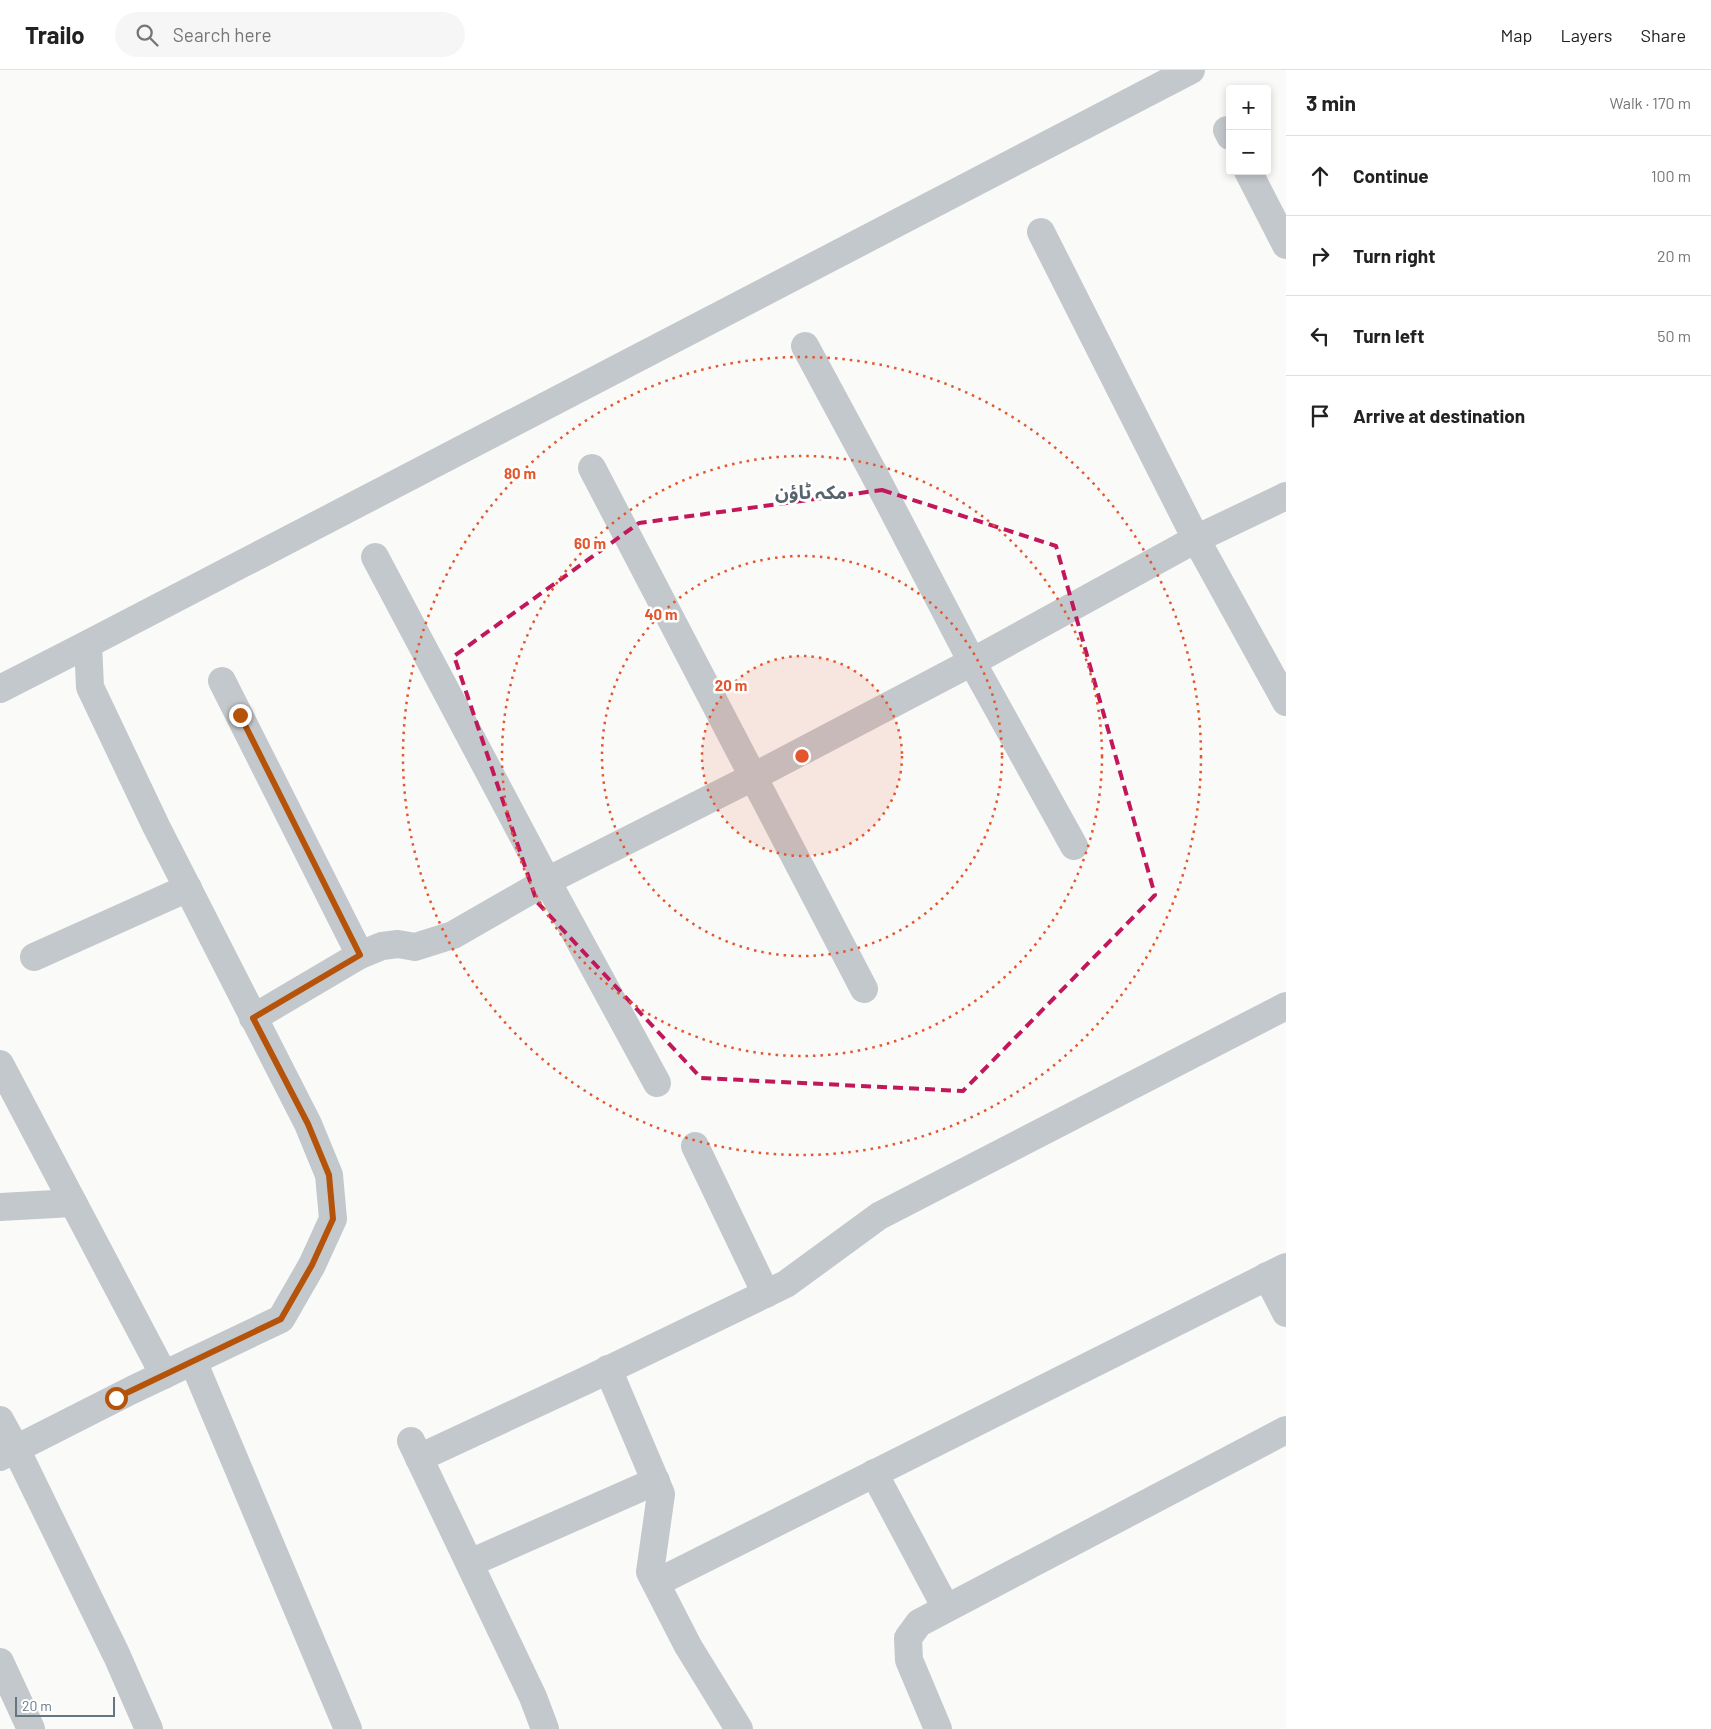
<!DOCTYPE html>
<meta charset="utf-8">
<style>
body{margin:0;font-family:Barlow,"Noto Sans Arabic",sans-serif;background:#f6f6f6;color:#222}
.controls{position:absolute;right:15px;top:15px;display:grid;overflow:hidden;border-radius:5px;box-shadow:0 2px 8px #0003}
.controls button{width:45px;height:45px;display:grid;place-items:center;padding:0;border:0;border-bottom:1px solid #e0e0e0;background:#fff;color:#222;font:25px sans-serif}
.scale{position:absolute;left:15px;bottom:12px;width:100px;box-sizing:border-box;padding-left:5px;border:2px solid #657683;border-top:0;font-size:14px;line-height:18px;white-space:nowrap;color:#657683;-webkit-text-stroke:4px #fff;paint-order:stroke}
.stop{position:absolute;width:15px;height:15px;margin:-11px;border:4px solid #b45309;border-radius:50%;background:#fff}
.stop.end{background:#b45309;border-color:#fff;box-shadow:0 1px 5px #0008}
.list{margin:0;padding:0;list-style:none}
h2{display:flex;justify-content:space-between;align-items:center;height:65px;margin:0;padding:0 20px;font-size:21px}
h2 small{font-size:16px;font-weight:400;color:#767676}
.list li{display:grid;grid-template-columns:32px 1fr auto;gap:15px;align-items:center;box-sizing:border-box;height:80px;padding:0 20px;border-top:1px solid #e0e0e0}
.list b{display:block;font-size:19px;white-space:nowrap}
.list em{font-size:16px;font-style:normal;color:#767676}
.icon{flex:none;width:28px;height:28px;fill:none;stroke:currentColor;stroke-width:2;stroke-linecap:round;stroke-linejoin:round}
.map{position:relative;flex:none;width:1286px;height:1659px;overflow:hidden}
header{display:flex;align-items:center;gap:30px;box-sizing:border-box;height:70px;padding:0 25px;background:#fff;border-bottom:1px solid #e0e0e0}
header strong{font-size:24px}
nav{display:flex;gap:28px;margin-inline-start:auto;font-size:18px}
.search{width:350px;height:45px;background:#f6f6f6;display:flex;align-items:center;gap:12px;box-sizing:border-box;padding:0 18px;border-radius:28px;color:#767676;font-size:19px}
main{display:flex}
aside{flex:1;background:#fff}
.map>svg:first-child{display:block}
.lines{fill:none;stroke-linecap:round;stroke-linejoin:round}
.minor{stroke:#c3c8cc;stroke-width:28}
.route{stroke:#b45309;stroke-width:6}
.marked{fill:none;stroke:#c2185b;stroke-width:4;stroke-dasharray:10 6;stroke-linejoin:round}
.ring{fill:none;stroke:#e4572e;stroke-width:2.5;stroke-dasharray:2.5 5}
.labels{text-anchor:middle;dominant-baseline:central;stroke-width:5;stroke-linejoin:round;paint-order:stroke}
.district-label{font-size:19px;font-weight:bold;fill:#57646e;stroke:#fff}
.centre{fill:#e4572e;stroke:#fff;stroke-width:2.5}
.ring-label{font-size:15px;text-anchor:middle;font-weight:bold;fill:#e4572e;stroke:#fff;stroke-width:5;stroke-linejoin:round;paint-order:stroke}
</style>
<header>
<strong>Trailo</strong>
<div class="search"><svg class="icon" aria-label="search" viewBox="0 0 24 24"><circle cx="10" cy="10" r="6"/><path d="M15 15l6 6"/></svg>Search here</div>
<nav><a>Map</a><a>Layers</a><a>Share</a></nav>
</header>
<main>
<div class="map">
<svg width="1286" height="1659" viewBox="0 0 1286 1659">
<rect width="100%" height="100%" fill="#fafaf8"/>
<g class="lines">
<g class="minor">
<path d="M1227 60 1230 66"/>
<path d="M1248 101 1286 175"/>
<path d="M1041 162 1196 469 1286 632"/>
<path d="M805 276 873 402 972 592 1074 776"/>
<path d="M592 398 864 919"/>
<path d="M375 487 547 811 657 1013"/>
<path d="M222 611 360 885"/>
<path d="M0 619 88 574"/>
<path d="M34 887 188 818"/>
<path d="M253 948 360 885 382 876 398 874 415 877 453 865 547 811 753 707 972 592 1196 469 1286 426"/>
<path d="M0 994 164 1305"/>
<path d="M695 1076 766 1224"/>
<path d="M0 1137 73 1133"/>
<path d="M1267 1206 1286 1243"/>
<path d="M193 1291 348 1659"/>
<path d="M608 1299 661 1424 650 1502 688 1576 739 1659"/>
<path d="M0 1350 16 1379 117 1586 149 1659"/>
<path d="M411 1371 533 1627 545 1659"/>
<path d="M0 1387 132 1320 281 1249 312 1195 333 1149 329 1105 308 1054 156 756 90 617 88 574 1191 0"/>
<path d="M419 1388 589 1309 786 1214 879 1146 1286 936"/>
<path d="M874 1403 946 1538"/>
<path d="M470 1493 656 1411"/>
<path d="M656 1513 1286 1197"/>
<path d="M0 1592 31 1659"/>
<path d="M938 1659 909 1590 908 1568 919 1553 1286 1360"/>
</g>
</g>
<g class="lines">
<path class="route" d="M116 1328 281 1249 312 1195 333 1149 329 1105 308 1054 253 948 360 885 240 645"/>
</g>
<path class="marked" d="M882 420 1056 476 1155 825 963 1021 701 1008 537 832 454 586 639 453Z"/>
<circle cx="802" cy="686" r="100" fill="#e4572e" fill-opacity=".12"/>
<g class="ring">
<circle cx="802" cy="686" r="100"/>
<circle cx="802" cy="686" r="200"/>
<circle cx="802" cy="686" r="300"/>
<circle cx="802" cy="686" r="399"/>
</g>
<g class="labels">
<g class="district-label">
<text x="811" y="421">مکہ ٹاؤن</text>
</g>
</g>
<circle cx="802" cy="686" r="8" class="centre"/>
<g class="ring-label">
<text x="520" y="409">80 m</text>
<text x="590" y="479">60 m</text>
<text x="661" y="550">40 m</text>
<text x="731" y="621">20 m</text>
</g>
</svg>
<div class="controls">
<button>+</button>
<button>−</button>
</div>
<div class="scale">20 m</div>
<div class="stop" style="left:116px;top:1328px"></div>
<div class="stop end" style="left:240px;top:645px"></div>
</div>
<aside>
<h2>3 min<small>Walk · 170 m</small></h2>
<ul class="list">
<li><svg class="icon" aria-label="ahead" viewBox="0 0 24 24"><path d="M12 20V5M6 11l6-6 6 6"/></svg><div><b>Continue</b></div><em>100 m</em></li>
<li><svg class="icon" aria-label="right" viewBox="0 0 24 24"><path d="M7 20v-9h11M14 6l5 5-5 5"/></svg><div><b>Turn right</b></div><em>20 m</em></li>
<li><svg class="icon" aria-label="left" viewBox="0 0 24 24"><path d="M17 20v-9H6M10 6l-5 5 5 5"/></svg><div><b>Turn left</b></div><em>50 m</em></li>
<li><svg class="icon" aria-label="arrive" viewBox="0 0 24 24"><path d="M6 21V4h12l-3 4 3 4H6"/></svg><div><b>Arrive at destination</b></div></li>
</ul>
</aside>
</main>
